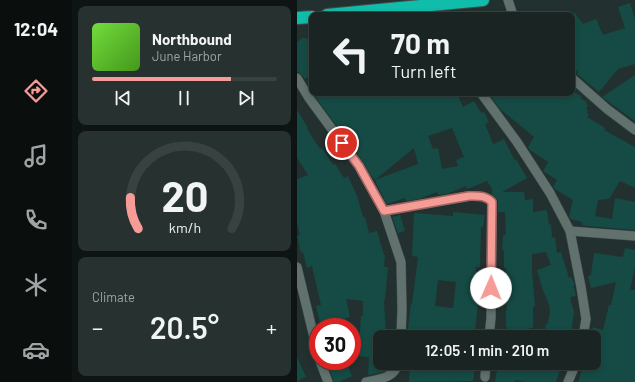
<!DOCTYPE html>
<html lang="en">
<head>
<meta charset="utf-8">
<style>
	:root { --surface:#1a2523; --page:#273130; --text:#f1f3f6; --muted:#9fa5a6; --line:#384241; --accent:#f59c96 }
	body { margin:0; font-family:Barlow,sans-serif; background:var(--page); color:var(--text); height:100vh; display:flex; flex-direction:column; font-size:15px; white-space:nowrap }
	* { box-sizing:border-box; margin:0 }
	p { font-size:13px; color:var(--muted) }
	.icon { flex:none; width:22px; height:22px; fill:none; stroke:currentColor; stroke-width:2; stroke-linecap:round; stroke-linejoin:round }
	.map { position:relative; flex:1; overflow:hidden }
	.panel { display:flex; flex-direction:column; gap:6px; padding:6px; background:#0e1413; width:225px }
	.panel>* { flex:none }
	.guide { position:absolute; left:12px; top:12px; width:266px; height:84px; border-radius:8px; box-shadow:0 2px 6px #0003,0 0 0 1px var(--line); background:#1a2523; color:var(--text); overflow:hidden }
	.speed { position:absolute; left:12px; top:318px; display:flex; gap:8px; font-size:20px; font-weight:700; text-align:center }
	.speed>* { display:grid; place-content:center; width:52px; height:52px; border-radius:50%; background:var(--surface); box-shadow:0 2px 6px #0003,0 0 0 1px var(--line); line-height:1 }
	.speed .limit { border:6px solid #d22; background:#fff; color:#111 }
	.pin { position:absolute; display:grid; place-items:center; width:34px; height:34px; color:#fff; margin:-17px; border:2px solid #fff; border-radius:50%; box-shadow:0 1px 4px #0007 }
	.me { position:absolute; width:44px; margin:-22px; rotate:1deg; stroke-linejoin:round; filter:drop-shadow(0 0 3px #0008) }
	.turn { display:flex; align-items:center; gap:14px; height:84px; padding:0 16px; font-size:18px }
	.turn .icon { width:52px; height:52px; stroke-width:2.5 }
	.turn b { display:block; font-size:28px; line-height:34px }
	.big { font-size:30px; font-weight:600; line-height:1.1 }
	.panel .widget { flex:1; display:flex; flex-direction:column; justify-content:center; gap:6px; min-width:0; padding:0 14px; border-radius:8px; background:var(--page) }
	.panel .dial { align-items:center; gap:0 }
	.dial svg { height:104px; overflow:visible; fill:none; stroke:var(--line); stroke-width:7; stroke-linecap:round; text-anchor:middle }
	.dial text { fill:var(--text); stroke:none }
	.song { display:flex; align-items:center; gap:12px }
	.cover { width:48px; height:48px; border-radius:6px; background:linear-gradient(135deg,hsl(100 70% 55%),hsl(100 70% 35%)) }
	.played { height:4px; border-radius:2px; background:linear-gradient(90deg,var(--accent) 75%,var(--line) 75%) }
	.keys { display:flex; justify-content:space-around; direction:ltr }
	.heat { display:flex; justify-content:space-between; align-items:center; font-size:22px; direction:ltr }
	.trip { position:absolute; left:76px; top:330px; width:228px; height:40px; border-radius:8px; background:var(--surface); box-shadow:0 2px 6px #0003,0 0 0 1px var(--line); font-weight:600; line-height:40px; text-align:center }
	main { display:flex; flex:1; min-height:0 }
	.dock { display:flex; flex-direction:column; width:72px; justify-content:space-around; align-items:center; background:#0a0f0e; color:var(--muted) }
	.dock .icon { width:28px; height:28px }
	.dock .active { color:var(--accent) }
	.dock b { font-size:18px; color:var(--text) }
	.map>svg:first-child { display:block }
	.building { fill:#154b44; fill-rule:evenodd }
	.lines { fill:none; stroke-linecap:round; stroke-linejoin:round }
	.street-casing { stroke:#414d4b; stroke-width:10 }
	.highway-casing { stroke:#414d4b; stroke-width:14 }
	.street { stroke:#61716e; stroke-width:9 }
	.highway { stroke:#10bdaa; stroke-width:12 }
	.route-casing { stroke:#9f6562; stroke-width:10 }
	.route { stroke:#f59c96; stroke-width:7 }
</style>
</head>
<body>
<main>
<nav class="dock">
<b>12:04</b>
<svg class="icon active" aria-label="directions" viewBox="0 0 24 24"><path d="M12 3l9 9-9 9-9-9zM9 14v-3h6M13 9l2 2-2 2"/></svg>
<svg class="icon" aria-label="music" viewBox="0 0 24 24"><path d="M9 18V5l10-2v13"/><circle cx="6" cy="18" r="3"/><circle cx="16" cy="16" r="3"/></svg>
<svg class="icon" aria-label="phone" viewBox="0 0 24 24"><path d="M5 4h4l2 5-3 2q2 4 5 5l2-3 5 2v4C11 20 4 13 5 4z"/></svg>
<svg class="icon" aria-label="climate" viewBox="0 0 24 24"><path d="M12 3v18M4 7l16 10M4 17L20 7"/></svg>
<svg class="icon" aria-label="car" viewBox="0 0 24 24"><path d="M5 17H2v-5l4-1 3-4h7l3 4 3 1v5h-3M9 17h6M6 11h13"/><circle cx="7" cy="17" r="2"/><circle cx="17" cy="17" r="2"/></svg>
</nav>
<section class="panel">
<div class="widget">
<div class="song"><i class="cover"></i><div><b>Northbound</b><p>June Harbor</p></div></div>
<div class="played"></div>
<div class="keys"><svg class="icon" aria-label="previous" viewBox="0 0 24 24"><path d="M18 5L8 12l10 7zM5 5v14"/></svg><svg class="icon" aria-label="pause" viewBox="0 0 24 24"><path d="M8 5v14M16 5v14"/></svg><svg class="icon" aria-label="next" viewBox="0 0 24 24"><path d="M6 5l10 7-10 7zM19 5v14"/></svg></div>
</div>
<div class="widget dial"><svg viewBox="0 0 100 80">
<path d="M14 69A42 42 0 1 1 86 69"/>
<path d="M14 69A42 42 0 0 1 8 45" stroke="#f59c96"/>
<text x="50" y="56" font-size="32" font-weight="700">20</text>
<text x="50" y="72" font-size="11">km/h</text>
</svg></div>
<div class="widget"><p>Climate</p>
<div class="heat"><a>−</a><b class="big">20.5°</b><a>+</a></div>
</div>
</section>
<div class="map">
<svg width="338" height="382" viewBox="0 0 338 382">
	<rect width="100%" height="100%" fill="#22312f"/>
	<g class="building">
		<polygon points="333,3 338,19 338,64 321,69 302,92 280,74 281,72 275,66 275,16 277,19 277,12 286,24 299,19 306,35 328,28 321,7"/>
		<polygon points="15,36 15,74 8,79 5,75 0,71 0,42 7,37 9,39"/>
		<polygon points="338,75 338,121 305,97"/>
		<polygon points="275,91 284,96 283,98 290,102 289,104 291,106 289,108 291,111 290,113 292,115 290,117 308,128 307,130 338,147 338,188 323,181 312,199 301,200 298,216 315,219 318,198 338,202 338,230 290,226 285,225 285,222 274,219 272,217 276,200 258,189 256,187 260,180 246,171 251,162 233,150 231,147 237,137 203,109 194,97 198,93 275,93"/>
		<path d="M25,93H94L97,98L103,93H160L166,107L177,101L184,113L187,112L192,122L188,124L196,144L197,143V144L207,139L215,155L218,160L219,159L230,178L205,192H227L228,200L236,199V212L250,210L252,225L254,224L255,238L258,237L260,253L264,252L272,278L274,277L278,285L276,286L279,295L273,298L277,312L274,334H272V337H247L249,324H251L253,311L252,307H253L246,290L240,270L254,265L249,252L235,254V271L238,306L236,307V328H232V337H210V327H209V310H210L208,285L209,268H207V250H205L206,235H209L208,212H201V200L195,195V189L190,181L170,189L169,186L150,194L141,195L140,192L122,199L109,201L108,198L90,204L80,185L78,180L73,174L67,163L19,98ZM155,128L167,157L159,160L161,166L145,169L141,148L136,149L131,136ZM117,148L121,164L78,180Z"/>
		<polygon points="0,110 11,128 10,129 23,149 25,148 36,165 38,164 47,178 51,176 60,196 66,217 68,217 72,233 80,231 87,255 88,255 87,267 91,267 88,300 87,300 89,337 83,337 83,363 86,363 86,372 82,373 71,375 72,357 61,356 64,316 66,316 66,301 49,299 53,317 42,320 43,327 24,327 19,306 24,305 15,266 10,268 6,252 4,253 0,236 3,235 0,223 0,179 11,175 0,158"/>
		<path d="M156,212L188,215L186,227H184L183,267H179L178,289L183,290L177,337H110L114,303L115,304L121,257L115,256L117,213L156,216ZM141,280L159,282L156,308L138,306Z"/>
		<polygon points="103,215 108,231 101,233 95,217"/>
		<polygon points="328,248 338,250 338,267 333,290 338,290 338,382 281,382 287,363 297,363 297,356 301,340 297,339 297,337 296,337 296,335 294,334 296,327 306,330 312,305 314,305 319,282 294,288 291,276 294,275 297,253 326,257"/>
		<polygon points="0,357 9,377 0,381"/>
		<polygon points="49,361 55,376 42,382 37,382 32,368"/>
		<polygon points="113,363 176,363 175,368 178,368 176,381 112,382"/>
		<polygon points="201,363 269,363 268,370 263,370 259,382 228,382 218,380 218,382 198,382"/>
	</g>
	<g class="lines">
		<defs>
			<g id="street">
				<polyline points="211,0 216,15"/>
				<polyline points="0,78 12,98 62,166 87,211 104,262 105,309 104,337"/>
				<polyline points="275,78 310,109 338,130"/>
				<polyline points="184,93 220,142 253,193 273,231 284,287 289,319 286,337"/>
				<path d="M87,211L172,196C181,196 188,195 195,202L194,318L192,337"/>
				<polyline points="273,231 338,236"/>
				<polyline points="0,267 21,354"/>
				<polyline points="23,361 31,382"/>
				<polyline points="188,377 189,363"/>
				<path d="M69,382C82,379 98,378 101,363"/>
				<polyline points="271,382 279,363"/>
			</g>
			<g id="highway">
				<polyline points="30,15 186,0"/>
				<polyline points="0,18 15,17"/>
			</g>
		</defs>
		<use href="#street" class="street-casing"/>
		<use href="#highway" class="highway-casing"/>
		<use href="#street" class="street"/>
		<use href="#highway" class="highway"/>
	</g>
	<g class="lines">
		<defs>
			<path id="route" d="M45,143L62,166L87,211L172,196C181,196 188,195 195,202L194,288"/>
		</defs>
		<use href="#route" class="route-casing"/>
		<use href="#route" class="route"/>
	</g>
</svg>
<div class="speed"><div class="limit">30</div></div>
<div class="pin" style="left:45px;top:143px;background:#d93025"><svg class="icon" aria-label="arrive" viewBox="0 0 24 24"><path d="M6 21V4h12l-3 4 3 4H6"/></svg></div>
<svg class="me" style="left:194px;top:288px" viewBox="-20 -20 40 40"><circle r="19" fill="#fff"/><path d="M0-13L10 11 0 6-10 11z" fill="#f59c96"/></svg>
<div class="trip">12:05 · 1 min · 210 m</div>
<div class="guide">
<div class="turn"><svg class="icon" aria-label="left" viewBox="0 0 24 24"><path d="M17 20v-9H6M10 6l-5 5 5 5"/></svg><div><b>70 m</b>Turn left</div></div>
</div>
</div>
</main>
</body>
</html>
